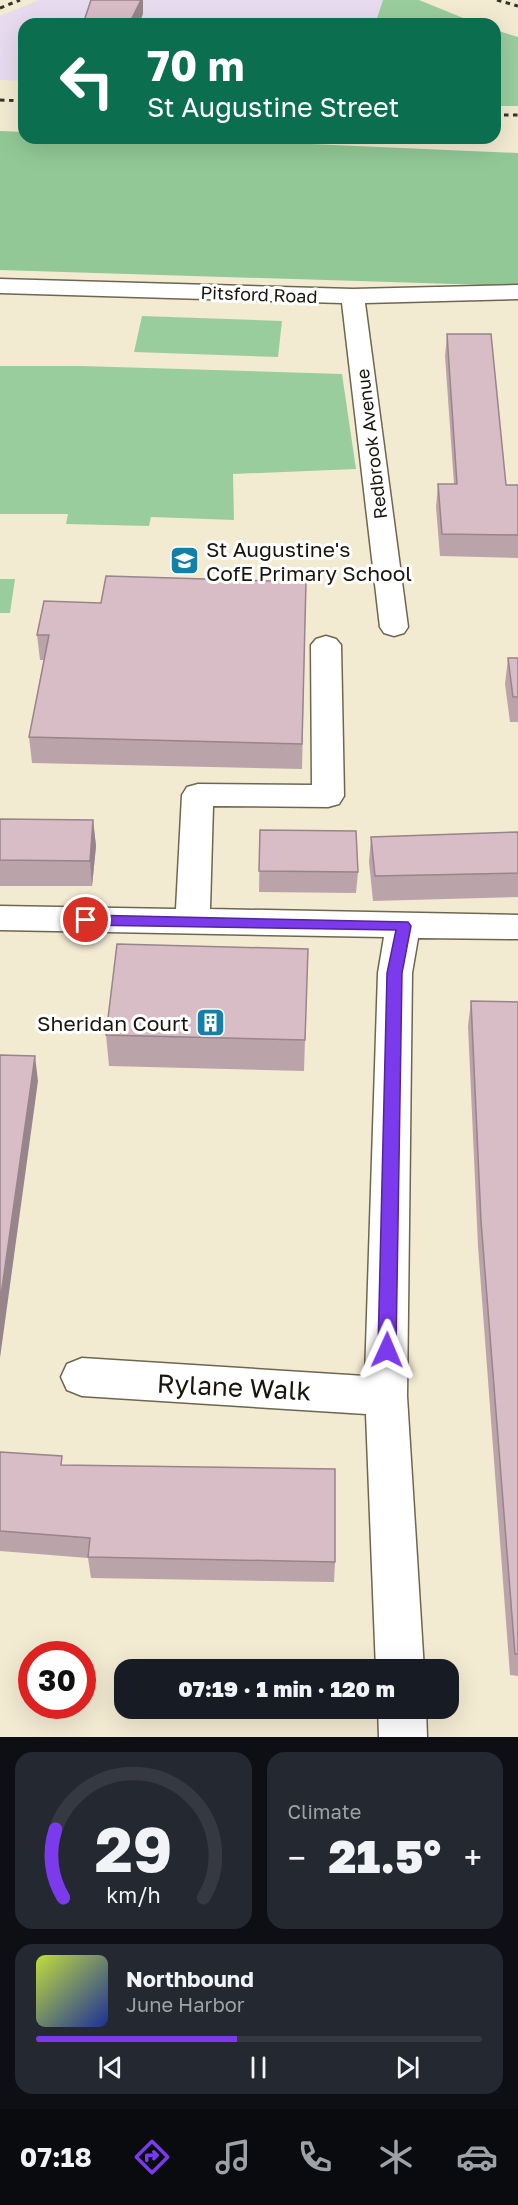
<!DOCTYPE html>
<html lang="en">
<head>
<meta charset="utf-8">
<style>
	:root { --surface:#171b24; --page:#242831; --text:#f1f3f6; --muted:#9ea1a6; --line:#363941; --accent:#7c3aed }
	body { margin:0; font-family:"Golos Text",sans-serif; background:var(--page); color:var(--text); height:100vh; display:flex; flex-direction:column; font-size:22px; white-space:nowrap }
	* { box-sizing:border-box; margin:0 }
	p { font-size:20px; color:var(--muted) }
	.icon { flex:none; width:33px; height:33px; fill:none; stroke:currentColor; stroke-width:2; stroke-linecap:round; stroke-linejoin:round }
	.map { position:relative; height:1737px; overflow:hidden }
	.side { display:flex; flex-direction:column; gap:15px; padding:15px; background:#0d0f14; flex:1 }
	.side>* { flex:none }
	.banner { position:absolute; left:18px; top:18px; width:483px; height:126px; border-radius:18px; box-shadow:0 6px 24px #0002; background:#0b6e4f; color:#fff; overflow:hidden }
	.speed { position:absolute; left:18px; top:1641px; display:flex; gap:12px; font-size:30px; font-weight:700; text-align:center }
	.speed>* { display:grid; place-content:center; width:78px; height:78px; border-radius:50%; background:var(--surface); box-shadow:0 6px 24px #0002; line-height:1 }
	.speed .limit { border:9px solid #d22; background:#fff; color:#111 }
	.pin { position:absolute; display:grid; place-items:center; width:51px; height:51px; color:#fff; margin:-26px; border:3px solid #fff; border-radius:50%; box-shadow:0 2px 6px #0007 }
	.me { position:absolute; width:66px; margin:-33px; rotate:1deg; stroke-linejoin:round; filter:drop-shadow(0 0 4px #0008) }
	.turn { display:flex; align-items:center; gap:21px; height:126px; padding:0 30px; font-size:27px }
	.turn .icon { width:78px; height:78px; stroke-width:2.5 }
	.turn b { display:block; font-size:42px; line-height:51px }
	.big { font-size:45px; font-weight:800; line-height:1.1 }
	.side .card { flex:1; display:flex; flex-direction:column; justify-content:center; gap:9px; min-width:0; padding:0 21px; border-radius:18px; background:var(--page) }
	.side .dial { align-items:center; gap:0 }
	.dial svg { height:156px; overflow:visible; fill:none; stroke:var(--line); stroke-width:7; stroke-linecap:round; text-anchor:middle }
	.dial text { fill:var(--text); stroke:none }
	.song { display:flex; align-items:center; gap:18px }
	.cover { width:72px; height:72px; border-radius:9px; background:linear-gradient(135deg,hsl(70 70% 55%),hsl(230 70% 35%)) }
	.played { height:6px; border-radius:3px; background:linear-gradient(90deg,var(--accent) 45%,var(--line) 45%) }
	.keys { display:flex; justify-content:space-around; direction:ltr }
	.heat { display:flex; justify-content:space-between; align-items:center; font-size:33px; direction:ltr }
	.side .tiles { flex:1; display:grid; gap:15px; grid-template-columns:1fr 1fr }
	.card:last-child { grid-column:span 2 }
	.trip { position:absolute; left:114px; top:1659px; width:345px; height:60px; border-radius:18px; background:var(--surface); box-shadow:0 6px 24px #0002; font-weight:800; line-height:60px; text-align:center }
	.tabs { display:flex; height:96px; justify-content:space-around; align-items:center; background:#090b0e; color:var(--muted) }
	.tabs .icon { width:42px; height:42px }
	.tabs .selected { color:var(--accent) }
	.tabs b { font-size:27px; color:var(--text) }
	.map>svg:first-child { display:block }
	.industrial { fill:#e8dbef }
	.green { fill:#9acd9e }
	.forest { fill:#92c896 }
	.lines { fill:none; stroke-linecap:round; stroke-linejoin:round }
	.minor-casing { stroke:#6d6651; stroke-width:3 }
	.minor { fill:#fff; fill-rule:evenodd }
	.rail { stroke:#363328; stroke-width:3; stroke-dasharray:4.5 4.5; stroke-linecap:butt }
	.wall { fill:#bba3aa }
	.shaded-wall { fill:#98848b }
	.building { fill:#d9bdc6; stroke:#98848b; stroke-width:1.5 }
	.route { fill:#7c3aed; stroke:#51269a; stroke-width:1.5 }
	.labels { text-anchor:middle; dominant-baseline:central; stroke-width:6; stroke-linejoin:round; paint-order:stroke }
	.far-street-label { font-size:18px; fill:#19160d; stroke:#fff }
	.poi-label { font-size:21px; fill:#19160d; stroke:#fff; text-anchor:start }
	.near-street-label { font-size:26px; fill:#19160d; stroke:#fff }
</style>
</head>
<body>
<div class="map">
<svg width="518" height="1737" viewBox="0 0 518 1737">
	<rect width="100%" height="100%" fill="#f3ead2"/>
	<polygon class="industrial" points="39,0 383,0 375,24 24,24 24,81 0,80 0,16"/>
	<g class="green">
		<polygon points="383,0 419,0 478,24 375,24"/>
		<polygon points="495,30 518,37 518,106 495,106"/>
		<polygon points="142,316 282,321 278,357 134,352"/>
		<polygon points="0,366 81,366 342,374 356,469 233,474 234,520 151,517 149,526 66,524 68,514 0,514"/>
		<polygon points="0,579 15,579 10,613 0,613"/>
	</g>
	<polygon class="forest" points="0,131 24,132 24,138 177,138 518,153 518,286 0,270"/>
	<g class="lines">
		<defs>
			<g id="minor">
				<polygon points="0,279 353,289 518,285 518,299 365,303 408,627 404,633 394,636 384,633 380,627 342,303 0,293"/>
				<polygon points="326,636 336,639 341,645 344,796 339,804 328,807 213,806 210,909 518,915 518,939 418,938 412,973 407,1396 424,1670 376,1670 366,1414 82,1396 67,1390 61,1377 67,1364 82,1358 365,1376 378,973 384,937 0,930 0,906 176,909 182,795 187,787 198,784 312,785 311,645 316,639"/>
				<polygon points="378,1708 426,1708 427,1737 379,1737"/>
			</g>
		</defs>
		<use href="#minor" class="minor-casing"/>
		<use href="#minor" class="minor"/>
		<g class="rail">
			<polyline points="497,0 518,6"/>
			<polyline points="0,8 20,0"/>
			<polyline points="0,100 24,101"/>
			<polyline points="495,115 518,115"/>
		</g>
	</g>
	<g class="wall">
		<polygon points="447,334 506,485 518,485 518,558 440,556 436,507 438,484 454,484 445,356"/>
		<polygon points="306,582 302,769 32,763 29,737 44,660 40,660 37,635 101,603"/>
		<polygon points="508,658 518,658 518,722 510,722 505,684"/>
		<polygon points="0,819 93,820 96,846 92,886 0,886"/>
		<polygon points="260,830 358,872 356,893 259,892"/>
		<polygon points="518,832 518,897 373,901 369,862 371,837"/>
		<polygon points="308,949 304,1071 109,1066 106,1035"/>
		<polygon points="471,1001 518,1002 518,1676 510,1675 478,1246 468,1026"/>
		<polygon points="0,1452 63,1465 335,1562 334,1582 91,1578 88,1558 0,1551"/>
	</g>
	<g class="shaded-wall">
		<polygon points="141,0 143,0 143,14 139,24 129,24"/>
		<polygon points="93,820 96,846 92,886 90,861"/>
		<polygon points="35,1056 38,1081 0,1358 0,1302"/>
	</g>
	<g class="building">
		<polygon points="91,0 141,0 129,24 83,24"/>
		<polygon points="447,334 491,334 506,485 518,485 518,535 442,534 438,484 457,484"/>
		<polygon points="106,576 306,582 302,744 29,737 49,635 37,635 44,601 101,603"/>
		<polygon points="508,658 518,658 518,697 513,697"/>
		<polygon points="0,819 93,820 90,861 0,860"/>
		<polygon points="260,830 356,831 358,872 259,871"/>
		<polygon points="518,832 518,873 375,876 371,837"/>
		<polygon points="117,944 308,949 305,1040 106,1035"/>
		<polygon points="471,1001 518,1002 518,1654 515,1654 481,1221"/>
		<polygon points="0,1055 35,1056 0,1302"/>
		<polygon points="0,1452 62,1456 61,1465 335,1469 335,1562 88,1557 90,1538 0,1531"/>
	</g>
	<polygon class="route" points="86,915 408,922 411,926 402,973 396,1350 393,1355 387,1357 381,1355 378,1350 387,973 396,930 86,925 78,920"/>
	<defs>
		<symbol id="school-square" viewBox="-11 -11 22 22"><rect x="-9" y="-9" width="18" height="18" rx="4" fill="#1480a8" stroke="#fff"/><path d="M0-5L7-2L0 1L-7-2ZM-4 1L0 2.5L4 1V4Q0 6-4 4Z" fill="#fff"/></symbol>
		<symbol id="building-square" viewBox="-11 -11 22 22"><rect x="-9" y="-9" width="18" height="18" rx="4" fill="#1480a8" stroke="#fff"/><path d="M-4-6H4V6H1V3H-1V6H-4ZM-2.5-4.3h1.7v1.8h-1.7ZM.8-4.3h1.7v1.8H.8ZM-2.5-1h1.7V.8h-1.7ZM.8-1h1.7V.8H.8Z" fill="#fff"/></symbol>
	</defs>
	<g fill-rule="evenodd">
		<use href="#school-square" x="168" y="544" width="33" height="33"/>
		<use href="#building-square" x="194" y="1006" width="33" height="33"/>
	</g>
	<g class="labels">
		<g class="far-street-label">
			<text transform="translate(259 294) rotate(2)">Pitsford Road</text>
			<text transform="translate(371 444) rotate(-97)">Redbrook Avenue</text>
		</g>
		<g class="poi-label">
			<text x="206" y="549">St Augustine's<tspan x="206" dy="24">CofE Primary School</tspan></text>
			<text x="189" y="1023" text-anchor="end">Sheridan Court</text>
		</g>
		<g class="near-street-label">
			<text transform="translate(234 1387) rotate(3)">Rylane Walk</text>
		</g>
	</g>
</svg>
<div class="speed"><div class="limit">30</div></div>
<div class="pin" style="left:86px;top:920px;background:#d93025"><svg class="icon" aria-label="arrive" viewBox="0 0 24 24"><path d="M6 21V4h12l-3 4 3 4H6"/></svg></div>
<svg class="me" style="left:387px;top:1350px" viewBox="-20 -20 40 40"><path d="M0-17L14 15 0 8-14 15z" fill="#7c3aed" stroke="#fff" stroke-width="4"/></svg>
<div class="trip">07:19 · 1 min · 120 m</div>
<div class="banner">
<div class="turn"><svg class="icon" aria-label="left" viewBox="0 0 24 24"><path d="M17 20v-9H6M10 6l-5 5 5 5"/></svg><div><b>70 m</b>St Augustine Street</div></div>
</div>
</div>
<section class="side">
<div class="tiles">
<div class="card dial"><svg viewBox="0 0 100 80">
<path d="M14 69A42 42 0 1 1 86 69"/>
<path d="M14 69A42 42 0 0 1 10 34" stroke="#7c3aed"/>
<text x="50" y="56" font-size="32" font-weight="700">29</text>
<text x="50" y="72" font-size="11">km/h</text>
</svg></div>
<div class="card"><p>Climate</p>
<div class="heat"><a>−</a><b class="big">21.5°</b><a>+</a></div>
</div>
<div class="card">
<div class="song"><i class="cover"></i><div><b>Northbound</b><p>June Harbor</p></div></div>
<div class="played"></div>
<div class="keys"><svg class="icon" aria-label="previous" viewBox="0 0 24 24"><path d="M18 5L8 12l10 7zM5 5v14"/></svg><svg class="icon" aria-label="pause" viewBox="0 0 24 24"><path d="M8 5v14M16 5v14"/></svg><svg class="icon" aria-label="next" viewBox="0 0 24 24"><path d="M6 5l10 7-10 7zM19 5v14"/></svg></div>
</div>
</div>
</section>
<nav class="tabs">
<b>07:18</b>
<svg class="icon selected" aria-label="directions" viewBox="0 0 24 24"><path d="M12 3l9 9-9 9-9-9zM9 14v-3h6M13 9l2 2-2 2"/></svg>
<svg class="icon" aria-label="music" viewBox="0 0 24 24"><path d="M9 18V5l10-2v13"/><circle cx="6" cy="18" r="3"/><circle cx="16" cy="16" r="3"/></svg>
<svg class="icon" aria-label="phone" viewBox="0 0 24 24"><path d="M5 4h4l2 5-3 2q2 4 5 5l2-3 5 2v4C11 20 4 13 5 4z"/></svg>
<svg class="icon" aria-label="climate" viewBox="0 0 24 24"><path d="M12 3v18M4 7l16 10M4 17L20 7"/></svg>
<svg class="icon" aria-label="car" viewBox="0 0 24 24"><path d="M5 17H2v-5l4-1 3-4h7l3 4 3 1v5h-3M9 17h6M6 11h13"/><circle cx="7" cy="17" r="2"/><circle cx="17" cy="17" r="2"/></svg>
</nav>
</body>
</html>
